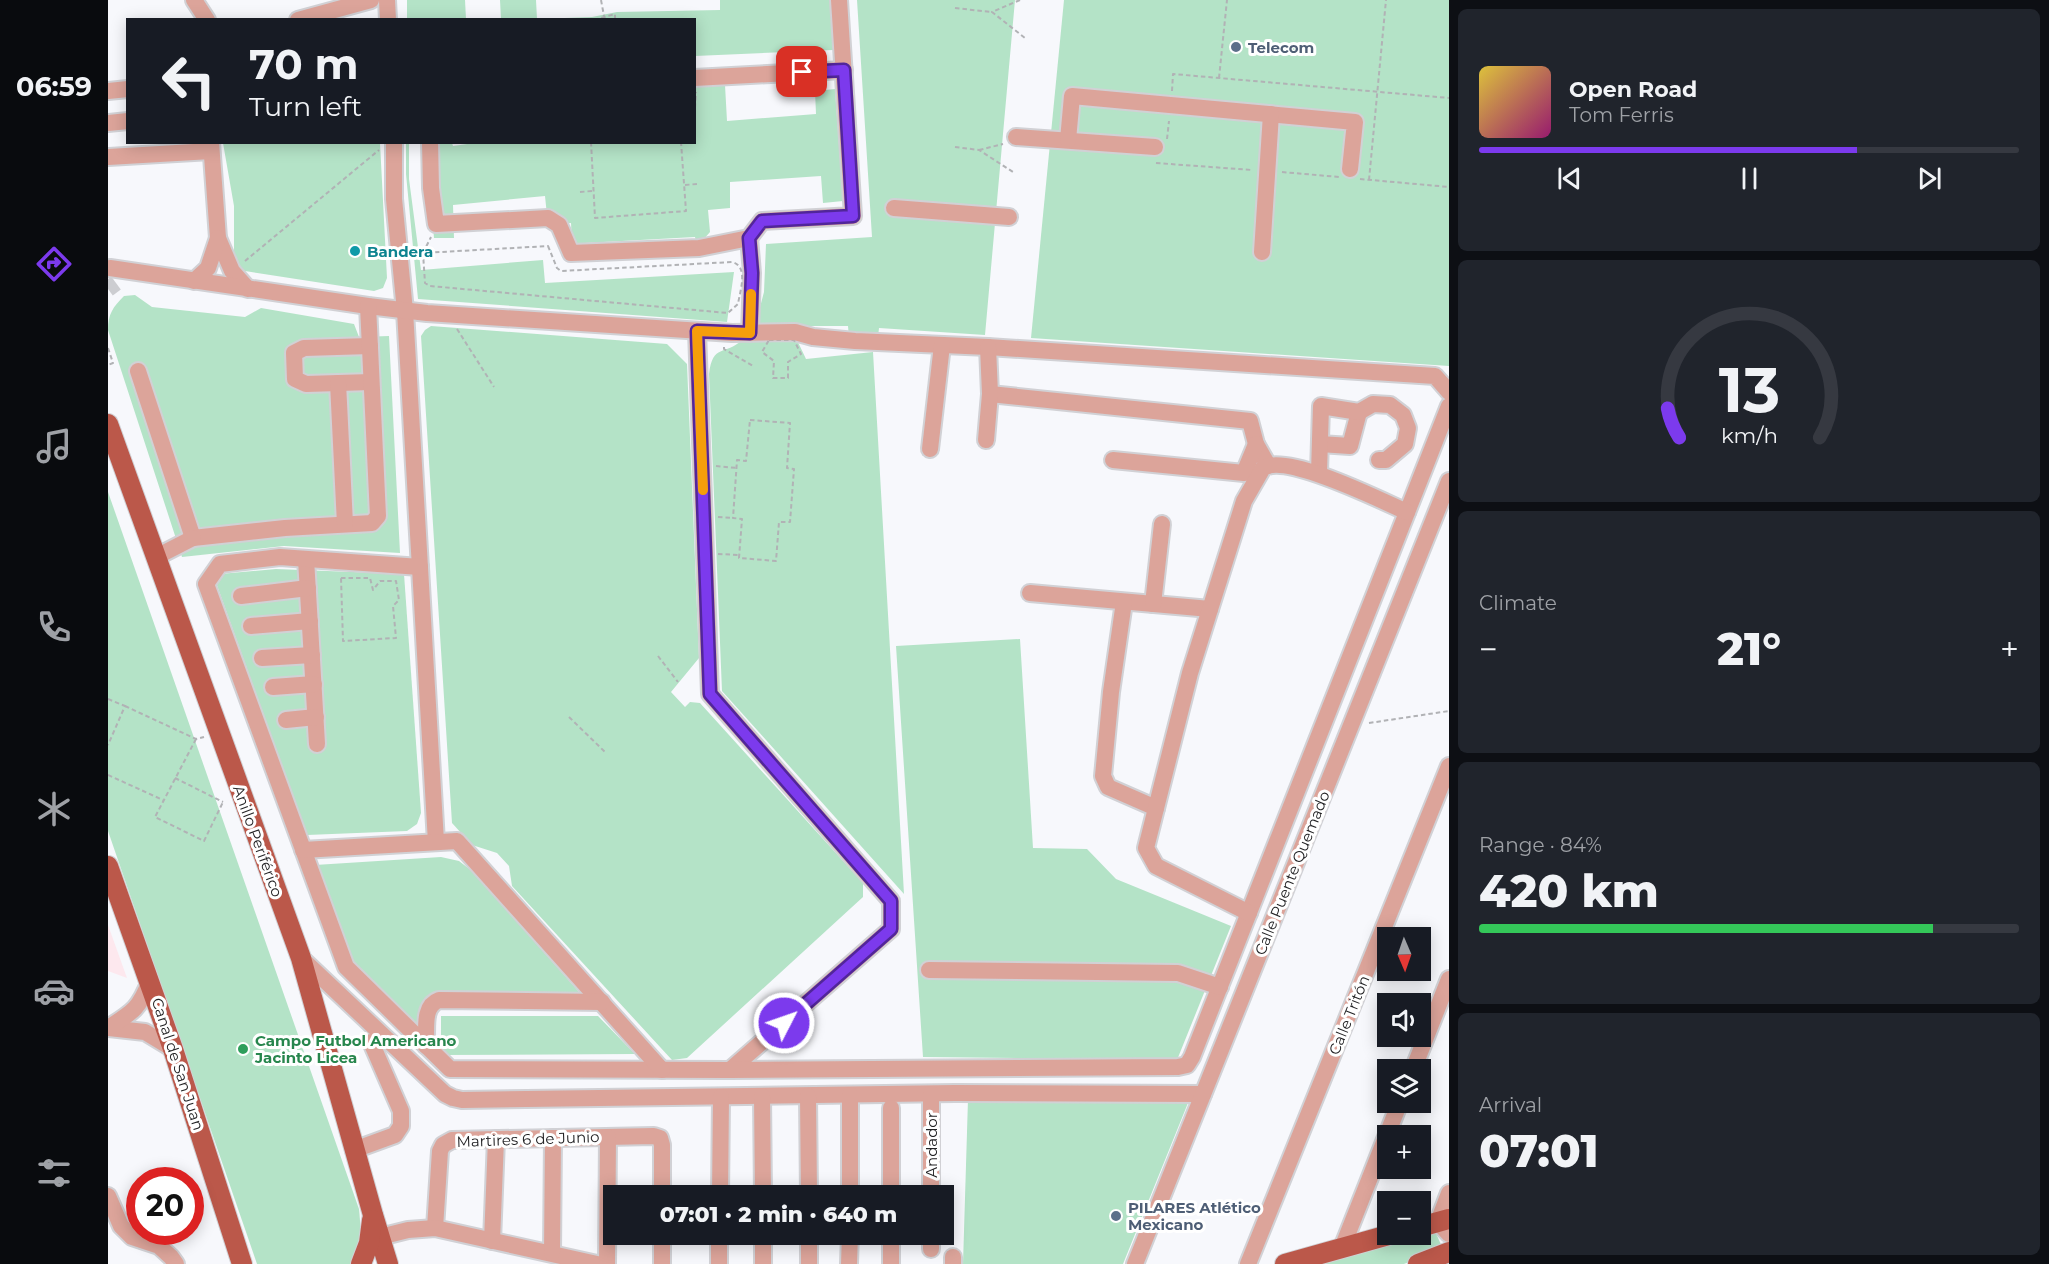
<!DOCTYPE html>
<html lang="en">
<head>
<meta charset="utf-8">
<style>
	:root { --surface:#171b24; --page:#20242c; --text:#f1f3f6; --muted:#9ea1a6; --line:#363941; --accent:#7c3aed }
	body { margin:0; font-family:Montserrat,sans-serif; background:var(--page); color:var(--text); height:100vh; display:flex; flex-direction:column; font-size:22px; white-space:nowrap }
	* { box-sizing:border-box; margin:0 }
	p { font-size:20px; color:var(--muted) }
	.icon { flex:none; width:33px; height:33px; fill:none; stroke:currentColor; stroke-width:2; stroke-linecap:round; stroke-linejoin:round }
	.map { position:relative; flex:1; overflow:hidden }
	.sheet { display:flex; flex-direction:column; gap:9px; padding:9px; background:#0d0f14; width:600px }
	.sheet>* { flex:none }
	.banner { position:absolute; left:18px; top:18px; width:570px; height:126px; border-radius:0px; box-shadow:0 3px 15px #0003; background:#171b24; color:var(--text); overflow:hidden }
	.needle { width:39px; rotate:178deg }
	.controls { position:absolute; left:1269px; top:927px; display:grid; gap:12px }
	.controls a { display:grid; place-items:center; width:54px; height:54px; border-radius:0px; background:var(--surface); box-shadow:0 3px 15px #0003; font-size:30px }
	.speed { position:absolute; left:18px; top:1167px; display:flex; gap:12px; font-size:30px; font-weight:700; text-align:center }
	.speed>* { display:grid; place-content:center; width:78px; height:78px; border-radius:50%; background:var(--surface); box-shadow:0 3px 15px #0003; line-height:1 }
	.speed .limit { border:9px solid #d22; background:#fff; color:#111 }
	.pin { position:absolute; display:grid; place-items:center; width:51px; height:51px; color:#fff; margin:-26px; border-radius:12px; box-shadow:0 3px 9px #0006 }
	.me { position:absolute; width:66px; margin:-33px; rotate:49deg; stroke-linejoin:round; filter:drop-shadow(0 0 4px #0008) }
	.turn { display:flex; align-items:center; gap:21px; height:126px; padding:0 24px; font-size:27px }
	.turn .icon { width:78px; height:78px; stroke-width:2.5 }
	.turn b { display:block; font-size:42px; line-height:51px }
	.big { font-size:45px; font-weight:800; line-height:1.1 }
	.sheet .tile { flex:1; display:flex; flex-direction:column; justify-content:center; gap:9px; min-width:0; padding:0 21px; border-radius:9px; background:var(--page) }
	.sheet .dial { align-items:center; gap:0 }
	.dial svg { height:156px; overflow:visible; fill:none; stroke:var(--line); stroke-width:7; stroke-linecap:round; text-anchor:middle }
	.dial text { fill:var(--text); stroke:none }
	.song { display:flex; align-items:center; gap:18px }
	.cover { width:72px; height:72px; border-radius:9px; background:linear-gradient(135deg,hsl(50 70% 55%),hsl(320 70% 35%)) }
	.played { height:6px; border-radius:3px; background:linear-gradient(90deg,var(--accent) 70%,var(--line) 70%) }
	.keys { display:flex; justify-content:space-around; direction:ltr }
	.heat { display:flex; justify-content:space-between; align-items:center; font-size:33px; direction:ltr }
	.charge { height:9px; border-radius:4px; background:linear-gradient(90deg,#34c759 84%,var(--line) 0) }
	.trip { position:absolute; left:495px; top:1185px; width:351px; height:60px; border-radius:0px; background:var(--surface); box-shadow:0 3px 15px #0003; font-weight:800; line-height:60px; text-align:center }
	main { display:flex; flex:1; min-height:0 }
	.tab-bar { display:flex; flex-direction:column; width:108px; justify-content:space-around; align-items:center; background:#090b0e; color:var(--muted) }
	.tab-bar .icon { width:42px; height:42px }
	.tab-bar .on { color:var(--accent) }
	.tab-bar b { font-size:27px; color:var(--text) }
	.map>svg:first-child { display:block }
	.industrial { fill:#fde8ee }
	.green { fill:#b4e3c7 }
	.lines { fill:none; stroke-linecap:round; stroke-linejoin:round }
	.minor-tunnel { stroke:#cccdd1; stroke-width:16; stroke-dasharray:16 8; stroke-linecap:butt }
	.minor-casing { stroke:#d1d1d5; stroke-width:20 }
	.major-casing { stroke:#d1d1d5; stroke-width:22 }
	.path { stroke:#b1b2b5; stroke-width:2; stroke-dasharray:4.5 3; stroke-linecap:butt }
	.minor { stroke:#dca49a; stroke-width:16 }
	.major { stroke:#bb584a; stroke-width:20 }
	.route-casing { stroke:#51269a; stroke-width:15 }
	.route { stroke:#7c3aed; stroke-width:10 }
	.slow { stroke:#f59e0b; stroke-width:10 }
	.service-dot { fill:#5c6f8a; stroke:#fff; stroke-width:2 }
	.culture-dot { fill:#0f9aa8; stroke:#fff; stroke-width:2 }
	.leisure-dot { fill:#2e9e5b; stroke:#fff; stroke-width:2 }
	.labels { text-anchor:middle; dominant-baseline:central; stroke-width:6; stroke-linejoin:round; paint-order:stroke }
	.service-label { font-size:15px; font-weight:bold; fill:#4e5e75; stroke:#fff; text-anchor:start }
	.culture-label { font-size:15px; font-weight:bold; fill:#0d838f; stroke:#fff; text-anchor:start }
	.street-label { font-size:15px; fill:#222224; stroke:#fff }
	.leisure-label { font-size:15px; font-weight:bold; fill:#27864d; stroke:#fff; text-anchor:start }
</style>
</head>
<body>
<main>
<nav class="tab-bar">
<b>06:59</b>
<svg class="icon on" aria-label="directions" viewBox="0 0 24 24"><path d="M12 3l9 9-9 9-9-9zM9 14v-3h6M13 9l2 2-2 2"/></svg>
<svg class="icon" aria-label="music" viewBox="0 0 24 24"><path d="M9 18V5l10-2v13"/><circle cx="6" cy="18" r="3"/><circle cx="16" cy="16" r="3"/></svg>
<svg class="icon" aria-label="phone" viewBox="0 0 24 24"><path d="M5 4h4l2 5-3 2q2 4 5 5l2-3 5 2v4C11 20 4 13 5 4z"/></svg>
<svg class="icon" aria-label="climate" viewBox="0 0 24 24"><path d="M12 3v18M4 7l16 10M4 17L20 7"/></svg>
<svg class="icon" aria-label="car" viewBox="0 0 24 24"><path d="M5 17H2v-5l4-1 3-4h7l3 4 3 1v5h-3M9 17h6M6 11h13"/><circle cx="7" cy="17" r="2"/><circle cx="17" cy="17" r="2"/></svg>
<svg class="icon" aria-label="filters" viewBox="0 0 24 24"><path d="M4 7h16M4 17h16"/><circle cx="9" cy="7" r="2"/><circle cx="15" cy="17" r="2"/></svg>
</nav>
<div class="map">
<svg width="1341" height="1264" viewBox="0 0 1341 1264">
	<rect width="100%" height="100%" fill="#f7f8fc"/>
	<polygon class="industrial" points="0,925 19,978 0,971"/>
	<g class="green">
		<polygon points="299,0 357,0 358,19 299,19"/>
		<polygon points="392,0 428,0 429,19 484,17 509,12 612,10 612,0 722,0 725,50 587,56 586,20 393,19"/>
		<polygon points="749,0 907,0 877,335 771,328 770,337 741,338 740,326 647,326 656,292 658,244 764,237"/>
		<polygon points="956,0 1341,0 1341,366 923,338"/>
		<polygon points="587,84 617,85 619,121 708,114 707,91 727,89 735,201 715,203 713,176 622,182 622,208 600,210 602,232 589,247 587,237 477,243 478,253 464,243 463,223 440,225 437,196 345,205 346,238 326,238 321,184 322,143 344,143 345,146 373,142 586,142"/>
		<polygon points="115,143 272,143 279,278 275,288 266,291 137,271 131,267 126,259 126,206"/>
		<polygon points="298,143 301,143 301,179 313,270 435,260 437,283 626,272 619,322 310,299 298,174"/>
		<path d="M27,295L44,307L137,317L153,308L246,324L251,337L281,336L292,553L176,546L74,557L0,330C0,314 5,307 16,296Z"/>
		<polygon points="323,326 559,344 579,364 591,658 563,692 577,707 582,702 592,703 755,883 755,897 579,1058 564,1060 404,886 401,866 389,853 364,845 344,823 313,336 317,330"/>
		<path d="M688,338L698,359L765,352L796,894L614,691L601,374C605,343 617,356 634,340Z"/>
		<path d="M0,492L251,1209C253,1229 254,1247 242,1264H149L0,831Z"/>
		<polygon points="168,569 296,574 313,813 309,824 299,831 199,835 107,580 112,574"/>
		<polygon points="912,639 925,848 979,849 1008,879 1123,926 1069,1060 815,1057 788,646"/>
		<polygon points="333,857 351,861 364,871 472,993 333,991 324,994 317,1002 315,1033 243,963 207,865"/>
		<polygon points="333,1016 490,1016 527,1054 333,1055"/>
		<polygon points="1082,1098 1015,1264 855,1264 860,1099"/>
		<polygon points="1326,1229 1335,1249 1296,1264 1199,1264"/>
	</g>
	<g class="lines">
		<polyline class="minor-tunnel" points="0,289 8,283"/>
		<defs>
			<g id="minor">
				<polyline points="86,0 99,20"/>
				<polyline points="279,0 280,20"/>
				<polyline points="190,20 263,0"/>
				<polyline points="586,78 736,70"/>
				<polyline points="0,91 20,89"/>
				<polyline points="0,123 20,121"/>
				<polyline points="908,137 1047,147"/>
				<polyline points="960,140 964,96 1247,122 1242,169"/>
				<polyline points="103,142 110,238 124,271 140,289"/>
				<polyline points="286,142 286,199 297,311 328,842"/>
				<polyline points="322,142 323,188 328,224 440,218 451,225 463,253 591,248 641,238 654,221 745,216 731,0"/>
				<polyline points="0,157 103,151"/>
				<polyline points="786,208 901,217"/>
				<polyline points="641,238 644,273 642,333"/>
				<polyline points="1154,252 1163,114"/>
				<polyline points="2,268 260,306 319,313 624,333 687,332 705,337 747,341 880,347 1327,376 1341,392"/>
				<polyline points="86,281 100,268 110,238"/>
				<polyline points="589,331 602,694 783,901 783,929 622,1070"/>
				<polyline points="262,346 196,348 186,353 187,379 198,384 263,382"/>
				<polyline points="30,371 85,538 177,528 264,523 270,516 260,306"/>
				<polyline points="230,383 237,524"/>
				<polyline points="882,394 1142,421 1148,444 1160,465"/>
				<polyline points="878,440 882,394 880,347"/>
				<polyline points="1212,444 1242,446 1251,412"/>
				<polyline points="822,449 834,345"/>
				<polyline points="1005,460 1136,473 1148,444"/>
				<polyline points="1211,473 1213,406 1251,412 1265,404 1282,405 1295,415 1300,428 1297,444 1278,460 1271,460"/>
				<polyline points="48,557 85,538"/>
				<polyline points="198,559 209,744"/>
				<polyline points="312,567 172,557 112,564 98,584 238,967 342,1069 622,1070 1070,1067 1079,1065 1084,1057 1341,406"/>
				<polyline points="922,593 1102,609"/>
				<polyline points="133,596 200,588"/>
				<polyline points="1016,602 1003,692 995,776 1000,787 1048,808"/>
				<polyline points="1045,604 1054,524"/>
				<polyline points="143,626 202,621"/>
				<polyline points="154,658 204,655"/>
				<polyline points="165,687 206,684"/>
				<polyline points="178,720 208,717"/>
				<polyline points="195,850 349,841 554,1070"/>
				<path d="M1141,913L1048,866L1038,848L1082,673L1136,501L1155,468C1179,453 1274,501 1299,512"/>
				<polyline points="193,958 337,1094 345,1098 354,1100 847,1093 1095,1094"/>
				<polyline points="821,970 1070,973 1112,987"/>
				<polyline points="0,1028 37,1032 65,1049"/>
				<path d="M0,1028C25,1012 31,1009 42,981"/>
				<path d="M318,1046C319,1030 314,1006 331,1000L494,1002"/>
				<polyline points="1305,1070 1341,979"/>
				<polyline points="654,1096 655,1196"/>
				<polyline points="700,1096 701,1196"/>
				<polyline points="783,1108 783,1196"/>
				<polyline points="246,1150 287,1135 293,1126 293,1111 263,1042"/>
				<polyline points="1341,1193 1330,1222 1341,1234"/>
				<polyline points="0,1196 13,1226 24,1237 51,1246 63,1257 68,1264"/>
				<polyline points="612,1196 613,1097"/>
				<polyline points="742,1196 742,1095"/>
				<polyline points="823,1196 823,1094"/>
				<polyline points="327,1228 332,1151 335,1145 344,1140 546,1136 552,1138 554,1145 554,1196"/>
				<polyline points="554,1234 554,1264"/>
				<polyline points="611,1234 611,1264"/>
				<polyline points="655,1234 655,1264"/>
				<polyline points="677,1234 701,1235"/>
				<polyline points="783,1234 783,1264"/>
				<polyline points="272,1237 300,1230 327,1228 489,1264"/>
				<polyline points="384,1241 388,1139"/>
				<polyline points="1234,1248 1292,1102"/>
				<polyline points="823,1249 823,1234"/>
				<polyline points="444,1253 445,1138"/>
				<polyline points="499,1264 500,1137"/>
				<polyline points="701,1264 701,1234"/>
				<polyline points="741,1264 742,1234"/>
				<polyline points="845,1264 845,1257"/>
				<polyline points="1027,1264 1341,481"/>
				<polyline points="1140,1264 1341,766"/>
			</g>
			<g id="major">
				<polyline points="0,424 193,958 265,1215 280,1264"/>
				<polyline points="0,866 65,1049 134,1264"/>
				<polyline points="1312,1227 1341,1219"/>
				<polyline points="253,1264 261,1243 264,1220"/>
				<polyline points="1177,1264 1284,1234"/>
				<polyline points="1310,1264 1341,1252"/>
			</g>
		</defs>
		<use href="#minor" class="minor-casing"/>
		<use href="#major" class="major-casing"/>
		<g class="path">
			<polyline points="493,0 496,16"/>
			<polyline points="912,0 884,12 917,38"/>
			<polyline points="847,8 883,12"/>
			<polyline points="486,20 507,14 507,20"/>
			<polyline points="1111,78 1119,0"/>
			<polyline points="1064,91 1065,74 1341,98"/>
			<polyline points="586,123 588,92"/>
			<polyline points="1059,139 1061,121"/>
			<polyline points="483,142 487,218 578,211 573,142"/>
			<polyline points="847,147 871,150 905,172"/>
			<polyline points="871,150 895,144"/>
			<polyline points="1048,163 1144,170"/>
			<polyline points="1174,172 1231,177"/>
			<polyline points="1252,179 1341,187"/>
			<polyline points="1261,180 1278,0"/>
			<polyline points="577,185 589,184"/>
			<polyline points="472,192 484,191"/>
			<path d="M440,246L449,268L453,271L624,262C641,266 632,291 630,304L620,313L322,286L317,283L315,253Z"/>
			<polyline points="315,253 323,237"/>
			<polyline points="137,261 271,150"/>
			<polyline points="349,329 386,387"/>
			<polygon points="661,340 686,340 693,354 680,362 680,378 665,378 666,361 654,352"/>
			<polyline points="616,347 616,349 645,366"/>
			<polyline points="0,348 5,363 0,365"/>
			<polygon points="642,420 682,423 679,468 686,469 682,522 671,522 668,561 631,558 634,519 625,518 629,460 638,461"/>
			<polyline points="608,466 629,468"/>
			<polyline points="610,517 625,518"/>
			<polyline points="610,554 631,555"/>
			<polygon points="233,578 262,578 265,590 272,581 288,581 291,600 285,606 288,638 235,641"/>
			<polyline points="550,656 570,682"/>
			<polyline points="0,699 17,706 0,745"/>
			<polyline points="17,706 88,739 96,737"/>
			<polyline points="461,717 497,752"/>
			<polyline points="1261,723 1341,711"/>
			<polyline points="88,739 47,817 96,841 115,802"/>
			<polyline points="0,775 55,800"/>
			<polyline points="67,778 115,802"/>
		</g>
		<use href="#minor" class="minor"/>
		<use href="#major" class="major"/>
	</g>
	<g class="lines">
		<defs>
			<polyline id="route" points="676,1023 783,929 783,901 602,694 589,331 642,333 644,273 641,238 654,221 745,216 736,70 694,72"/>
		</defs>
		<use href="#route" class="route-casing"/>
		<use href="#route" class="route"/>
		<polyline class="slow" points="595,490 589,331 642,333 643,294"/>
	</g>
	<g class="service-dot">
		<circle cx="1128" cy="47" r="6"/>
		<circle cx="1008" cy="1216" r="6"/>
	</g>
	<circle class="culture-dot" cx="247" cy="251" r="6"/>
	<circle class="leisure-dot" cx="135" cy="1049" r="6"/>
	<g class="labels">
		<g class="service-label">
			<text x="1140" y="47">Telecom</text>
			<text x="1020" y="1207">PILARES Atlético<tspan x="1020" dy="17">Mexicano</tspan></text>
		</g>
		<g class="culture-label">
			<text x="259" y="251">Bandera</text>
		</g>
		<g class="street-label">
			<text transform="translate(150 841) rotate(70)">Anillo Periférico</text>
			<text transform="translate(1184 873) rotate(-68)">Calle Puente Quemado</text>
			<text transform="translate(1241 1015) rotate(-68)">Calle Tritón</text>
			<text transform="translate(70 1064) rotate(72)">Canal de San Juan</text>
			<text transform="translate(420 1139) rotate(-2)">Martires 6 de Junio</text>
			<text transform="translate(823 1145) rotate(-90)">Andador</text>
		</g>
		<g class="leisure-label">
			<text x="147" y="1040">Campo Futbol Americano<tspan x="147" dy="17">Jacinto Licea</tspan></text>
		</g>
	</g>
</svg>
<div class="controls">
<a><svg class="needle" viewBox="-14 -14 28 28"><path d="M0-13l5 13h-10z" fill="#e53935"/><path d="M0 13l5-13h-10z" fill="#9ea1a6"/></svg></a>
<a><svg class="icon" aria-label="sound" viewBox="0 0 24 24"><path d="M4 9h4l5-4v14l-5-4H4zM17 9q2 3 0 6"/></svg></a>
<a><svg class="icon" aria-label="layers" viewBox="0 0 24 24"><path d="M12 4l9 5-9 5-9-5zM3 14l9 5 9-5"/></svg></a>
<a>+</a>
<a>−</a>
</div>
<div class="speed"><div class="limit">20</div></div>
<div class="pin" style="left:694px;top:72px;background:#d93025"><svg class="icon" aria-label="arrive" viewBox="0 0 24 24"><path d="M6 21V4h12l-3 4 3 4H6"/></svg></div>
<svg class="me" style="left:676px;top:1023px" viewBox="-20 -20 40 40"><circle r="17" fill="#7c3aed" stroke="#fff" stroke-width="3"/><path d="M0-11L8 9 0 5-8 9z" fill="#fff"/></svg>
<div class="trip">07:01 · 2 min · 640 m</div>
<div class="banner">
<div class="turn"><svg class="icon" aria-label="left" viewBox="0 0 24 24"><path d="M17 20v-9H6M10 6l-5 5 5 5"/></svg><div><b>70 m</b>Turn left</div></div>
</div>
</div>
<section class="sheet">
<div class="tile">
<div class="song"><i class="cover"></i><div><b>Open Road</b><p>Tom Ferris</p></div></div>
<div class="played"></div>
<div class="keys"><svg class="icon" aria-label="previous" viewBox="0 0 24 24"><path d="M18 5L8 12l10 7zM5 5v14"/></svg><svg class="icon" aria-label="pause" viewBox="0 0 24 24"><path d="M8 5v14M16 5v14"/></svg><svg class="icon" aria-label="next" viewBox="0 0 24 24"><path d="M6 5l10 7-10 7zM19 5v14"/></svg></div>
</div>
<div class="tile dial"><svg viewBox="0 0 100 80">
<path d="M14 69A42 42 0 1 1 86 69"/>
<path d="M14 69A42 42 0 0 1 8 54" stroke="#7c3aed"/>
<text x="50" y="56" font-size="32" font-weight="700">13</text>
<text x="50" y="72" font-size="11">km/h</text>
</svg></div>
<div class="tile"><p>Climate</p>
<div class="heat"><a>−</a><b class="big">21°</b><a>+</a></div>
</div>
<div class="tile"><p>Range · 84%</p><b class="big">420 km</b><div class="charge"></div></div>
<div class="tile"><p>Arrival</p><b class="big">07:01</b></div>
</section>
</main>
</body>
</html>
